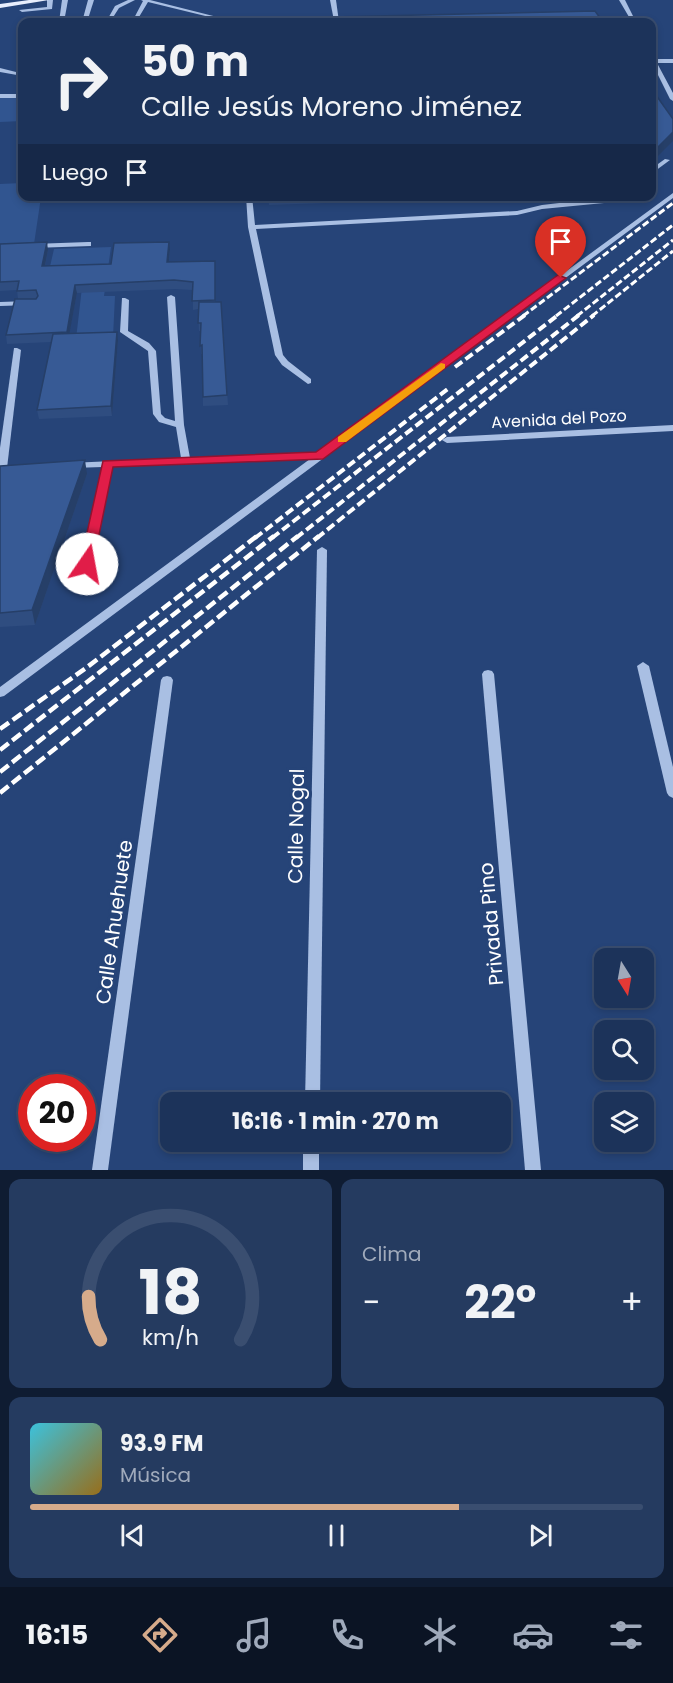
<!DOCTYPE html>
<html lang="es">
<head>
<meta charset="utf-8">
<style>
	:root { --surface:#1c335a; --page:#253b60; --text:#f1f3f6; --muted:#a0aabb; --line:#3a4e70; --accent:#d6ab8b }
	body { margin:0; font-family:Poppins,sans-serif; background:var(--page); color:var(--text); height:100vh; display:flex; flex-direction:column; font-size:22px; white-space:nowrap }
	* { box-sizing:border-box; margin:0 }
	p { font-size:20px; color:var(--muted) }
	.icon { flex:none; width:33px; height:33px; fill:none; stroke:currentColor; stroke-width:2; stroke-linecap:round; stroke-linejoin:round }
	.map { position:relative; height:1170px; overflow:hidden }
	.side { display:flex; flex-direction:column; gap:9px; padding:9px; background:#0f1c32; flex:1 }
	.side>* { flex:none }
	.banner { position:absolute; left:18px; top:18px; width:638px; height:183px; border-radius:12px; box-shadow:0 3px 9px #0003,0 0 0 2px var(--line); background:#1c335a; color:var(--text); overflow:hidden }
	.needle { width:39px; rotate:169deg }
	.tools { position:absolute; left:594px; top:948px; display:grid; gap:12px }
	.tools a { display:grid; place-items:center; width:60px; height:60px; border-radius:12px; background:var(--surface); box-shadow:0 3px 9px #0003,0 0 0 2px var(--line); font-size:30px }
	.speed { position:absolute; left:18px; top:1074px; display:flex; gap:12px; font-size:30px; font-weight:700; text-align:center }
	.speed>* { display:grid; place-content:center; width:78px; height:78px; border-radius:50%; background:var(--surface); box-shadow:0 3px 9px #0003,0 0 0 2px var(--line); line-height:1 }
	.speed .limit { border:9px solid #d22; background:#fff; color:#111 }
	.pin { position:absolute; display:grid; place-items:center; width:51px; height:51px; color:#fff; margin:-62px -26px; border-radius:50% 50% 50% 0; rotate:-45deg; box-shadow:0 0 6px #0007 }
	.pin .icon { rotate:45deg }
	.me { position:absolute; width:66px; margin:-33px; rotate:12deg; stroke-linejoin:round; filter:drop-shadow(0 0 4px #0008) }
	.turn { display:flex; align-items:center; gap:21px; height:126px; padding:0 24px; font-size:27px }
	.turn .icon { width:78px; height:78px; stroke-width:2.5 }
	.turn b { display:block; font-size:42px; line-height:51px }
	.then { display:flex; align-items:center; height:57px; padding:0 24px; background:#0003; gap:12px; font-size:22px }
	.big { font-size:45px; font-weight:700; line-height:1.1 }
	.side .tile { flex:1; display:flex; flex-direction:column; justify-content:center; gap:9px; min-width:0; padding:0 21px; border-radius:12px; background:var(--page) }
	.side .dial { align-items:center; gap:0 }
	.dial svg { height:156px; overflow:visible; fill:none; stroke:var(--line); stroke-width:7; stroke-linecap:round; text-anchor:middle }
	.dial text { fill:var(--text); stroke:none }
	.song { display:flex; align-items:center; gap:18px }
	.cover { width:72px; height:72px; border-radius:9px; background:linear-gradient(135deg,hsl(190 70% 55%),hsl(40 70% 35%)) }
	.played { height:6px; border-radius:3px; background:linear-gradient(90deg,var(--accent) 70%,var(--line) 70%) }
	.keys { display:flex; justify-content:space-around; direction:ltr }
	.heat { display:flex; justify-content:space-between; align-items:center; font-size:33px; direction:ltr }
	.side .tiles { flex:1; display:grid; gap:9px; grid-template-columns:1fr 1fr }
	.tile:last-child { grid-column:span 2 }
	.trip { position:absolute; left:160px; top:1092px; width:351px; height:60px; border-radius:12px; background:var(--surface); box-shadow:0 3px 9px #0003,0 0 0 2px var(--line); font-weight:700; line-height:60px; text-align:center }
	.dock { display:flex; height:96px; justify-content:space-around; align-items:center; background:#0b1424; color:var(--muted) }
	.dock .icon { width:42px; height:42px }
	.dock .active { color:var(--accent) }
	.dock b { font-size:27px; color:var(--text) }
	.map>svg:first-child { display:block }
	.green { fill:#315590 }
	.lines { fill:none; stroke-linecap:round; stroke-linejoin:round }
	.minor { fill:#a9bfe3; fill-rule:evenodd }
	.major { fill:#e8eefc; fill-rule:evenodd }
	.rail-far2 { stroke:#fff; stroke-width:3; stroke-dasharray:7 3; stroke-linecap:butt }
	.rail-far1 { stroke:#fff; stroke-width:4; stroke-dasharray:9 4; stroke-linecap:butt }
	.rail { stroke:#fff; stroke-width:4.5; stroke-dasharray:11 4.5; stroke-linecap:butt }
	.wall { fill:#2f4d80 }
	.shaded-wall { fill:#263f68 }
	.building { fill:#375a95; stroke:#263f68; stroke-width:1.5 }
	.route { fill:#e11d48; stroke:#92132f; stroke-width:1.5 }
	.slow { fill:#f59e0b }
	.labels { text-anchor:middle; dominant-baseline:central; stroke-width:6; stroke-linejoin:round; paint-order:stroke }
	.street-label { font-size:16px; fill:#fff; stroke:#264478 }
	.near-street-label { font-size:20px; fill:#fff; stroke:#264478 }
</style>
</head>
<body>
<div class="map">
<svg width="673" height="1170" viewBox="0 0 673 1170">
	<rect width="100%" height="100%" fill="#264478"/>
	<g class="green">
		<polygon points="22,97 22,121 0,122 0,98"/>
		<polygon points="22,183 22,196 41,197 34,244 0,246 0,184"/>
		<polygon points="111,247 104,296 115,296 113,337 76,339 84,270 49,271 54,249"/>
	</g>
	<g class="lines">
		<g class="minor">
			<polygon points="47,0 53,0 52,9 22,12 19,10 47,7"/>
			<polygon points="62,0 68,0 64,22 59,22"/>
			<polygon points="88,0 94,0 87,22 82,22"/>
			<polygon points="128,0 135,0 119,8 110,22 106,22 115,6"/>
			<polygon points="141,0 150,0 237,22 230,22 148,2 136,22 132,22 143,1"/>
			<polygon points="330,0 336,0 339,22 334,21"/>
			<polygon points="619,0 625,0 636,22 632,22"/>
			<polygon points="651,54 655,59 673,59 673,63 657,63 673,93 673,101 670,99 651,61"/>
			<polygon points="0,68 20,73 17,75 0,72"/>
			<rect x="0" y="94" width="22" height="4"/>
			<polygon points="665,159 670,160 651,174 651,169"/>
			<polygon points="22,165 22,179 20,180 17,178 19,167"/>
			<polygon points="673,193 673,198 4,696 0,697 0,687 310,459 112,466 92,564 87,567 83,566 82,564 103,467 72,468 69,467 67,465 69,463 181,458 176,427 159,422 153,414 148,351 120,332 122,298 125,298 129,300 128,331 149,343 156,351 161,414 165,418 175,421 167,297 171,295 175,297 184,425 190,458 318,453"/>
			<polygon points="246,196 252,196 255,225 517,211 542,205 620,196 604,203 542,209 517,215 256,229 283,355 288,361 311,379 311,383 308,384 282,365 275,355 248,227"/>
			<polygon points="88,242 91,242 91,246 33,248 29,246 33,244"/>
			<polygon points="28,301 31,301 31,305 0,306 0,302"/>
			<polygon points="14,348 17,348 21,350 7,468 2,471 0,470 0,448"/>
			<polygon points="673,425 673,431 447,443 442,440 447,437"/>
			<polygon points="322,547 327,550 320,1102 305,1102 317,550"/>
			<polygon points="643,662 649,666 673,767 673,798 669,796 667,793 637,666"/>
			<polygon points="488,670 492,671 494,674 541,1170 525,1170 482,674 484,671"/>
			<polygon points="167,676 171,677 173,680 108,1170 92,1170 161,680 163,677"/>
			<rect x="303" y="1142" width="16" height="28"/>
		</g>
		<polygon class="major" points="29,0 49,0 0,8 0,4"/>
		<g class="rail-far2">
			<polyline points="523,316 673,203"/>
			<polyline points="556,316 673,225"/>
			<polyline points="577,316 673,240"/>
			<polyline points="592,316 673,251"/>
		</g>
		<g class="rail-far1">
			<polyline points="455,367 525,315"/>
			<polyline points="255,538 449,388"/>
			<polyline points="272,538 558,315"/>
			<polyline points="296,538 579,315"/>
			<polyline points="317,538 594,315"/>
		</g>
		<g class="rail">
			<polyline points="0,729 86,668 257,536"/>
			<polyline points="0,750 274,536"/>
			<polyline points="0,772 298,536"/>
			<polyline points="0,793 319,536"/>
		</g>
	</g>
	<g class="wall">
		<polygon points="268,196 525,196 269,205"/>
		<polygon points="0,244 48,250 45,266 111,264 170,250 169,262 215,261 215,302 221,302 228,405 203,406 202,354 201,354 200,331 199,331 198,309 193,310 193,290 175,289 77,293 69,334 118,341 112,416 39,419 37,410 51,342 7,344 6,335 18,299 17,290 0,291"/>
		<polygon points="0,466 87,474 35,625 0,627"/>
	</g>
	<g class="shaded-wall">
		<polygon points="673,132 673,141 651,163 651,154"/>
		<polygon points="47,242 48,250 43,275 42,266"/>
		<polygon points="169,242 170,250 168,270 167,262"/>
		<polygon points="75,285 77,293 68,341 67,332"/>
		<polygon points="117,332 118,341 112,416 111,406"/>
		<polygon points="85,460 87,474 35,625 32,610"/>
	</g>
	<g class="building">
		<polygon points="595,11 603,22 241,22 240,19"/>
		<polygon points="651,88 673,119 673,132 651,154"/>
		<polygon points="47,242 42,266 111,264 114,243 169,242 167,262 215,261 215,300 192,301 193,282 174,280 75,285 67,332 6,335 15,299 36,299 38,296 36,290 17,291 19,281 0,282 0,244"/>
		<polygon points="199,302 221,302 227,395 203,397 202,345 200,346 201,323 198,323"/>
		<polygon points="117,332 111,406 37,410 53,334"/>
		<polygon points="85,460 32,610 0,613 0,466"/>
	</g>
	<polygon class="route" points="558,275 566,278 323,459 113,467 93,564 87,568 80,564 103,461 316,452"/>
	<polygon class="slow" points="441,363 445,364 445,368 346,442 338,442 338,437"/>
	<g class="labels">
		<g class="street-label">
			<text transform="translate(559 419) rotate(-3)">Avenida del Pozo</text>
		</g>
		<g class="near-street-label">
			<text transform="translate(296 826) rotate(-89)">Calle Nogal</text>
			<text transform="translate(114 922) rotate(-82)">Calle Ahuehuete</text>
			<text transform="translate(491 924) rotate(-95)">Privada Pino</text>
		</g>
	</g>
</svg>
<div class="tools">
<a><svg class="needle" viewBox="-14 -14 28 28"><path d="M0-13l5 13h-10z" fill="#e53935"/><path d="M0 13l5-13h-10z" fill="#a0aabb"/></svg></a>
<a><svg class="icon" aria-label="search" viewBox="0 0 24 24"><circle cx="10" cy="10" r="6"/><path d="M15 15l6 6"/></svg></a>
<a><svg class="icon" aria-label="layers" viewBox="0 0 24 24"><path d="M12 4l9 5-9 5-9-5zM3 14l9 5 9-5"/></svg></a>
</div>
<div class="speed"><div class="limit">20</div></div>
<div class="pin" style="left:561px;top:278px;background:#d93025"><svg class="icon" aria-label="arrive" viewBox="0 0 24 24"><path d="M6 21V4h12l-3 4 3 4H6"/></svg></div>
<svg class="me" style="left:87px;top:564px" viewBox="-20 -20 40 40"><circle r="19" fill="#fff"/><path d="M0-13L10 11 0 6-10 11z" fill="#e11d48"/></svg>
<div class="trip">16:16 · 1 min · 270 m</div>
<div class="banner">
<div class="turn"><svg class="icon" aria-label="right" viewBox="0 0 24 24"><path d="M7 20v-9h11M14 6l5 5-5 5"/></svg><div><b>50 m</b>Calle Jesús Moreno Jiménez</div></div>
<div class="then">Luego<svg class="icon" aria-label="arrive" viewBox="0 0 24 24"><path d="M6 21V4h12l-3 4 3 4H6"/></svg></div>
</div>
</div>
<section class="side">
<div class="tiles">
<div class="tile dial"><svg viewBox="0 0 100 80">
<path d="M14 69A42 42 0 1 1 86 69"/>
<path d="M14 69A42 42 0 0 1 8 47" stroke="#d6ab8b"/>
<text x="50" y="56" font-size="32" font-weight="700">18</text>
<text x="50" y="72" font-size="11">km/h</text>
</svg></div>
<div class="tile"><p>Clima</p>
<div class="heat"><a>−</a><b class="big">22°</b><a>+</a></div>
</div>
<div class="tile">
<div class="song"><i class="cover"></i><div><b>93.9 FM</b><p>Música</p></div></div>
<div class="played"></div>
<div class="keys"><svg class="icon" aria-label="previous" viewBox="0 0 24 24"><path d="M18 5L8 12l10 7zM5 5v14"/></svg><svg class="icon" aria-label="pause" viewBox="0 0 24 24"><path d="M8 5v14M16 5v14"/></svg><svg class="icon" aria-label="next" viewBox="0 0 24 24"><path d="M6 5l10 7-10 7zM19 5v14"/></svg></div>
</div>
</div>
</section>
<nav class="dock">
<b>16:15</b>
<svg class="icon active" aria-label="directions" viewBox="0 0 24 24"><path d="M12 3l9 9-9 9-9-9zM9 14v-3h6M13 9l2 2-2 2"/></svg>
<svg class="icon" aria-label="music" viewBox="0 0 24 24"><path d="M9 18V5l10-2v13"/><circle cx="6" cy="18" r="3"/><circle cx="16" cy="16" r="3"/></svg>
<svg class="icon" aria-label="phone" viewBox="0 0 24 24"><path d="M5 4h4l2 5-3 2q2 4 5 5l2-3 5 2v4C11 20 4 13 5 4z"/></svg>
<svg class="icon" aria-label="climate" viewBox="0 0 24 24"><path d="M12 3v18M4 7l16 10M4 17L20 7"/></svg>
<svg class="icon" aria-label="car" viewBox="0 0 24 24"><path d="M5 17H2v-5l4-1 3-4h7l3 4 3 1v5h-3M9 17h6M6 11h13"/><circle cx="7" cy="17" r="2"/><circle cx="17" cy="17" r="2"/></svg>
<svg class="icon" aria-label="filters" viewBox="0 0 24 24"><path d="M4 7h16M4 17h16"/><circle cx="9" cy="7" r="2"/><circle cx="15" cy="17" r="2"/></svg>
</nav>
</body>
</html>
